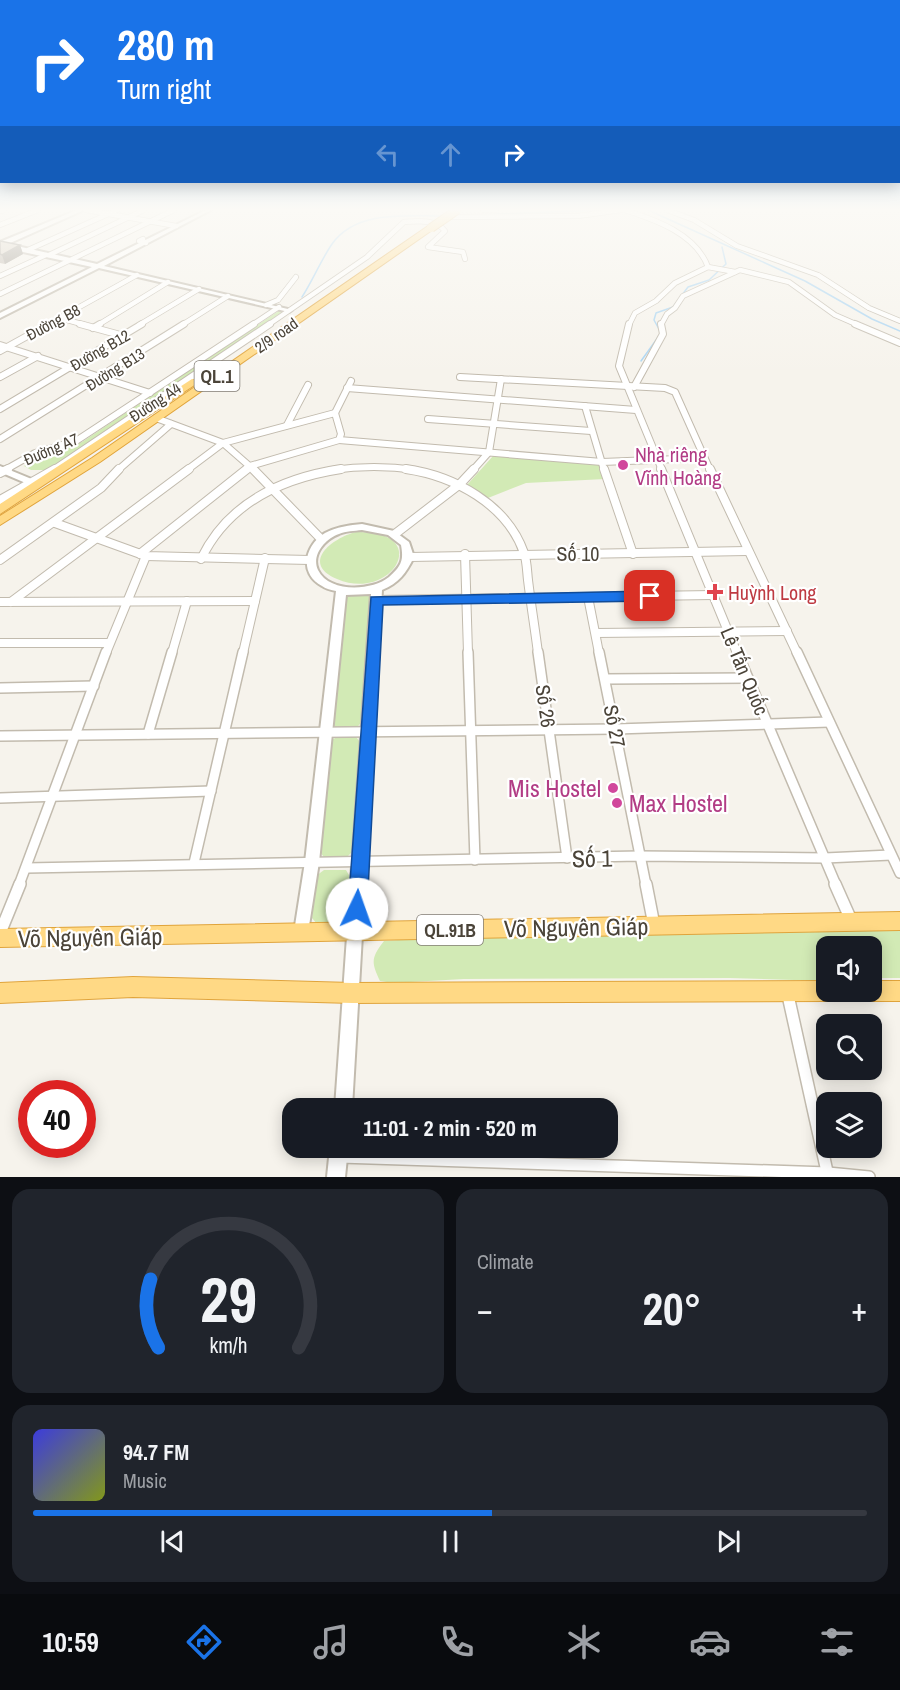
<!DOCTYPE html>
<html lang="en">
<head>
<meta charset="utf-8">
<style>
	:root { --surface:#171b24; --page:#20242c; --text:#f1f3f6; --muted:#9ea1a6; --line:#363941; --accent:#1a73e8 }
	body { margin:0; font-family:"Archivo Narrow",sans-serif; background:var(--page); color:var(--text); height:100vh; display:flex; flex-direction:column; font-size:22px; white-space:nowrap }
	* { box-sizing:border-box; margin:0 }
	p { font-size:20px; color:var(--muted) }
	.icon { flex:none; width:33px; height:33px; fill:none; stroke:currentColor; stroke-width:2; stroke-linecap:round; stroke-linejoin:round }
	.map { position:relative; height:1177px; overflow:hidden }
	.panel { display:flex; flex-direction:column; gap:12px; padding:12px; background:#0d0f14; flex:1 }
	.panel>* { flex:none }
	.banner { position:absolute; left:0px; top:0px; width:900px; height:183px; box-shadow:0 3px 15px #0003; background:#1a73e8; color:#fff; overflow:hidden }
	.buttons { position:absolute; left:816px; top:936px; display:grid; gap:12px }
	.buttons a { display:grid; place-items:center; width:66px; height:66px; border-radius:12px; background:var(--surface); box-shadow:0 3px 15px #0003; font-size:30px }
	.speed { position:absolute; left:18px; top:1080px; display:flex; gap:12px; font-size:30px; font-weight:700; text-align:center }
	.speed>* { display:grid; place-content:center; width:78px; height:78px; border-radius:50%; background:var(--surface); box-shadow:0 3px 15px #0003; line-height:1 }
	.speed .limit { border:9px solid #d22; background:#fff; color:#111 }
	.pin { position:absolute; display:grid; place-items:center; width:51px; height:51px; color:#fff; margin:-26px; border-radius:12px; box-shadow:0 3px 9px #0006 }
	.me { position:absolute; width:66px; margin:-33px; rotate:3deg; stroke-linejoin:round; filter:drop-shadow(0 0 4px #0008) }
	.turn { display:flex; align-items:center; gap:21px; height:126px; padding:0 18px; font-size:27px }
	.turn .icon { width:78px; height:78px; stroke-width:2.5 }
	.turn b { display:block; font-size:42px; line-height:51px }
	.lanes { display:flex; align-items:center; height:57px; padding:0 18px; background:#0003; justify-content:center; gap:30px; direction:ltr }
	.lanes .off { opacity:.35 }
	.big { font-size:45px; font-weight:700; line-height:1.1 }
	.panel .card { flex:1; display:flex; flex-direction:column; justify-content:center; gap:9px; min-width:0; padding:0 21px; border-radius:18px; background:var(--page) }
	.panel .dial { align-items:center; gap:0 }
	.dial svg { height:156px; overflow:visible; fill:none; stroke:var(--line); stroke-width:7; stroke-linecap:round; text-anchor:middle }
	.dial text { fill:var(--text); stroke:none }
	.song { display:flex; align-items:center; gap:18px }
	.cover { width:72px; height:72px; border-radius:9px; background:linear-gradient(135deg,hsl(240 70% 55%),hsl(70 70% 35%)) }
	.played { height:6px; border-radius:3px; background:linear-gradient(90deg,var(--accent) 55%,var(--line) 55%) }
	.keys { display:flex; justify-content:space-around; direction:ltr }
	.heat { display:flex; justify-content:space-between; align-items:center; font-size:33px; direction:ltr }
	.panel .tiles { flex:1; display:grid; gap:12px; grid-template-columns:1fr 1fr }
	.card:last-child { grid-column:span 2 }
	.trip { position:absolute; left:282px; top:1098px; width:336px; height:60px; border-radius:18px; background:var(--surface); box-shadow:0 3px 15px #0003; font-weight:700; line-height:60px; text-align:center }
	.tabs { display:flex; height:96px; justify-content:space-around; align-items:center; background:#090b0e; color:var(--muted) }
	.tabs .icon { width:42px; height:42px }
	.tabs .current { color:var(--accent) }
	.tabs b { font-size:27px; color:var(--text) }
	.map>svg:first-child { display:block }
	.green { fill:#d2eab5 }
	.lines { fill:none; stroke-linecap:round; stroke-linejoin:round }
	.stream { stroke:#a9d4f2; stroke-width:1.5 }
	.minor-far4-casing { stroke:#c2bbae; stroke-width:6 }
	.minor-far3-casing { stroke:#c2bbae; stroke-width:8 }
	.minor-far2-casing { stroke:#c2bbae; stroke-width:10 }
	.minor-far1-casing { stroke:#c2bbae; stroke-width:12 }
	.minor-casing { stroke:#c2bbae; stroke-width:14 }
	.tertiary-casing { stroke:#c2bbae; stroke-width:4 }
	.trunk-casing { stroke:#e0a43c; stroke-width:2 }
	.minor-far4 { stroke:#fff; stroke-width:4.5 }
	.minor-far3 { stroke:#fff; stroke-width:6 }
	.minor-far2 { stroke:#fff; stroke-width:8 }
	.minor-far1 { stroke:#fff; stroke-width:9 }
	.minor { stroke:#fff; stroke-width:11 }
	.tertiary { fill:#fff; fill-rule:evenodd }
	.trunk { fill:#ffd985; fill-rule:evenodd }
	.trunk-bridge-casing { stroke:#e0a43c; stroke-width:10; stroke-linecap:butt }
	.trunk-bridge { stroke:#ffd985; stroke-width:8 }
	.wall { fill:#bab2a6 }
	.shaded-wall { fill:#979187 }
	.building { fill:#d8cfc1; stroke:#979187; stroke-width:1.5 }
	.route { fill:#1a73e8; stroke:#114b97; stroke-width:1.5 }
	.hotel-dot { fill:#d1479c; stroke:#fff; stroke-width:2 }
	.health-dot { fill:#e0444e; stroke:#fff; stroke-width:2 }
	.labels { text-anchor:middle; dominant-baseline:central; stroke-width:4.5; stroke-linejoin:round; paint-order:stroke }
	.far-street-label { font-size:16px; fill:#4b4439; stroke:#fff }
	.shield { fill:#fff; stroke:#817c74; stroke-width:1.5 }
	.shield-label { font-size:18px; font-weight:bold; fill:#4b4439 }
	.hotel-label { font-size:20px; fill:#b23c85; stroke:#fff; text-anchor:start }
	.street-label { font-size:20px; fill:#4b4439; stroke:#fff }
	.health-label { font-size:20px; fill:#be3a42; stroke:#fff; text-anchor:start }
	.near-hotel-label { font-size:24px; fill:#b23c85; stroke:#fff; text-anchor:end }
	.near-street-label { font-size:24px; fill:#4b4439; stroke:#fff }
</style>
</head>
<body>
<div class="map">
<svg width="900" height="1177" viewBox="0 0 900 1177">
	<rect width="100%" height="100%" fill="#f6f3ec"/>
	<g class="green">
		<polygon points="280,310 286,311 48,470 31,470 24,466 43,454 82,442"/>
		<polygon points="493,456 597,464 600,465 605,479 526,483 488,498 467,485"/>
		<path d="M356,532C435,530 392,603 337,579C300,563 332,538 356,532Z"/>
		<polygon points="351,594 366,594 371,598 361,722 357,728 336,727 333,725 344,599"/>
		<polygon points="337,737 356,737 360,742 353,851 345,859 324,857 319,851 330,741"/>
		<polygon points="324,870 346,870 349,875 350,915 343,924 317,924 312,918 316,876"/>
		<path d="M900,929V978H872V946H826V981L730,978L464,979L393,983L380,981C371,962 371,958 384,941L443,937Z"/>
	</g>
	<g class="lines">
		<g class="stream">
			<polyline points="648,210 805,281 872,319 900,331"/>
			<polyline points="496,214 607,210"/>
			<path d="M302,297C313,280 321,260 332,244C356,210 406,216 442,216"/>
			<polyline points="660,331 654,320 656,313 673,307 688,287 709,280 726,264 722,247"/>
			<polyline points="641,361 659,336"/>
		</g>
		<defs>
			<g id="minor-far4">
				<polyline points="86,210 176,226"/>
				<polyline points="483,210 496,210"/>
				<path d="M625,210C656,220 696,234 708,267"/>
				<polyline points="667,210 694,220 737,246 818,275 869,308 900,321"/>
				<polyline points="0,211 4,210"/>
				<polyline points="452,217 578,216 621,210"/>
				<polyline points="0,225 38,210"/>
				<polyline points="143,239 139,241 146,243"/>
				<polyline points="28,250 117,210"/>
				<polyline points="49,255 144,210"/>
				<polyline points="0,276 46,255"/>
				<polyline points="0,294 174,210"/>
				<polyline points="266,305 278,300 296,277"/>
				<polyline points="60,318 85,325"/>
				<polyline points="47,325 137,275"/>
				<polyline points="98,325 168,282"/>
				<polyline points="139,325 199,289"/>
				<polyline points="182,325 228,296"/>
				<polyline points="252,325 279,307"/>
				<path d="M268,325L367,257L404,222C418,221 436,219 445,231L428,247L463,252L465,259"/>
				<polyline points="629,325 635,313 656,301 675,283 708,267 735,272"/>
				<polyline points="661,325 667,314 675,308 683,296 740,270 789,282 835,315 858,325"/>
			</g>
			<g id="minor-far3">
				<polyline points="80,324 124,336"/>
				<polyline points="629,324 619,366 662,470"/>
				<polyline points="855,324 900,343"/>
				<polyline points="93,328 100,324"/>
				<polyline points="0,345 150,393"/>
				<polyline points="0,351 49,324"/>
				<polyline points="0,377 38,356"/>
				<polyline points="460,377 665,388 675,392 710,470"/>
				<polyline points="634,387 663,334 661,324"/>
				<polyline points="347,388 636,410"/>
				<polyline points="585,406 604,470"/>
				<polyline points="0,409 142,324"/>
				<polyline points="335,413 351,381"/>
				<polyline points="156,418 223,443 254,470"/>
				<polyline points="428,419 591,431"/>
				<polyline points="287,425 308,385"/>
				<polyline points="0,439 184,324"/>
				<polyline points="339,440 602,462 703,458"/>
				<polyline points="5,470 35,453 76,441 254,324"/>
				<polyline points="53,470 270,324"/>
				<polyline points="118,470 171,424"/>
				<polyline points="187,470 223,443 335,413 341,434 339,440 250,466 245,470"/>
				<path d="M332,470C361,466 387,466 416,470"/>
				<polyline points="473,470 489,452 501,379"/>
			</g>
			<g id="minor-far2">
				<polyline points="253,469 322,540"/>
				<path d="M406,469C454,476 507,504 524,553C527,561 527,572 528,580C531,605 535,629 538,653"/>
				<polyline points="604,469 633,554"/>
				<polyline points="661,469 737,653"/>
				<polyline points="710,469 797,653"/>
				<polyline points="0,473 8,469"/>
				<polyline points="0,500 55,469"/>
				<polyline points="55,523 146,556 310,560"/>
				<polyline points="395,534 460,484 474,469"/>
				<polyline points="140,554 247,469"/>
				<polyline points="465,554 468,653"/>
				<polyline points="410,557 747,551"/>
				<path d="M201,559C228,503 282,478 341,469"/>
				<polyline points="0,560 101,488 119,469"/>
				<polyline points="588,597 599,653"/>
				<polyline points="376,600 713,595"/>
				<polyline points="0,602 255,601"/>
				<polyline points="11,602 189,469"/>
				<polyline points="596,633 787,631"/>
				<polyline points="0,643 109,643"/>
				<polyline points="106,653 146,556"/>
				<polyline points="172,653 187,601"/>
				<polyline points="243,653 265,558"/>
			</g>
			<g id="minor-far1">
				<polyline points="468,652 475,860"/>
				<polyline points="538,652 567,858"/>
				<polyline points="599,652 646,885"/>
				<polyline points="737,652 836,885"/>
				<polyline points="797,652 900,873"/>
				<polyline points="606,679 747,678"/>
				<polyline points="0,688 94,686"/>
				<polyline points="148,734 172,652"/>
				<polyline points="0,736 616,729 829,722"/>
				<polyline points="0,798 211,791"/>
				<polyline points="194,863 243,652"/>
				<polyline points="27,868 640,856 825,858 891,855"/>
				<polyline points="19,885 106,652"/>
			</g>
			<g id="minor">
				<polyline points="646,884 654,925"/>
				<polyline points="835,884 851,920"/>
				<polyline points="0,933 20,884"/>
				<polyline points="787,991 828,1176"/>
				<polyline points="340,1157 828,1173 869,1177"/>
			</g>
			<g id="tertiary">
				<polygon points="77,210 84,210 8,244 97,264 206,210 211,210 104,266 292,310 289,312 99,268 0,318 0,313 92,267 0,247 0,242"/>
				<polygon points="0,466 34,480 36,482 31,485 28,484 0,472"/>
				<path d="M362,524L394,531L409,542L414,557C406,573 399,583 382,590L352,1108H335L371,594L346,595L319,862L308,932L306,937L301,939L296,937L294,932L305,862L336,591C331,590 326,589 322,586C298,573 305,545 325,533C336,527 350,525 362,524ZM362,530L388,535L401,545C404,561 401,566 389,577C372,591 329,593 318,570C311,555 325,539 339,534C346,531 354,531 362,530Z"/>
				<polygon points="330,1148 348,1148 345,1177 327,1177"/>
			</g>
			<g id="trunk">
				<polygon points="428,226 435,228 100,462 0,525 0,516 92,458"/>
				<polygon points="192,379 196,380 196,384 0,514 0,504"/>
				<polygon points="900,912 900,930 0,947 0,929"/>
				<polygon points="133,977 352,983 826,981 826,992 836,992 833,998 826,1001 352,1003 133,997 0,1003 0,983"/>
				<polygon points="872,981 900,981 900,1001 872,1001 865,998 862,992 872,992"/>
			</g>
		</defs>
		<use href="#minor-far4" class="minor-far4-casing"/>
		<use href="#minor-far3" class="minor-far3-casing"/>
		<use href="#minor-far2" class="minor-far2-casing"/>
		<use href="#minor-far1" class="minor-far1-casing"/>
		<use href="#minor" class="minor-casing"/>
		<use href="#tertiary" class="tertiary-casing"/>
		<use href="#trunk" class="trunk-casing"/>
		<use href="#minor-far4" class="minor-far4"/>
		<use href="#minor-far3" class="minor-far3"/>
		<use href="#minor-far2" class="minor-far2"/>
		<use href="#minor-far1" class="minor-far1"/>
		<use href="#minor" class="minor"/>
		<use href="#tertiary" class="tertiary"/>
		<use href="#trunk" class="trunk"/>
		<defs>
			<polyline id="trunk-bridge" points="431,228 457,210"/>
		</defs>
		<use href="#trunk-bridge" class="trunk-bridge-casing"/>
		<use href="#trunk-bridge" class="trunk-bridge"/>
	</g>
	<polygon class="wall" points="0,241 20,245 23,254 5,264 0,263"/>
	<polygon class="shaded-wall" points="20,245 23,254 5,264 2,255"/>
	<polygon class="building" points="0,241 20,245 2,255 0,254"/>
	<linearGradient id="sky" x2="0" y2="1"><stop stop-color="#8fc1ec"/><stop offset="0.56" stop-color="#fbfaf6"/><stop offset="1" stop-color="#fbfaf6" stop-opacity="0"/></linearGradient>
	<rect width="900" height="374" fill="url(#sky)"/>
	<polygon class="route" points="650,591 657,596 650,601 383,605 367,909 364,916 357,918 351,916 348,909 371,597"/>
	<g class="hotel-dot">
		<circle cx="623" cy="465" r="6"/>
		<circle cx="613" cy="788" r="6"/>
		<circle cx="617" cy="803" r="6"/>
	</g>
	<path class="health-dot" d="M712 583h6v6h6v6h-6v6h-6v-6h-6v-6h6z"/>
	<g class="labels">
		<g class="far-street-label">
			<text transform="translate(53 322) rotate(-28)">Đường B8</text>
			<text transform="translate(276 335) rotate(-35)">2/9 road</text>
			<text transform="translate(100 350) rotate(-30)">Đường B12</text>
			<text transform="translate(115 369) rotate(-32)">Đường B13</text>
			<text transform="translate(155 402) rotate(-33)">Đường A4</text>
			<text transform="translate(51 449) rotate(-23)">Đường A7</text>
		</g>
		<g class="shield">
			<rect x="194.5" y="361" width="45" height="30" rx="4.5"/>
			<rect x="417" y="915" width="66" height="30" rx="4.5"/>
		</g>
		<g class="shield-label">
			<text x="217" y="376">QL.1</text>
			<text x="450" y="930">QL.91B</text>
		</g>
		<g class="hotel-label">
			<text x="635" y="454">Nhà riêng<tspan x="635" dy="23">Vĩnh Hoàng</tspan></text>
		</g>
		<g class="street-label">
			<text x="578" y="553">Số 10</text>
			<text transform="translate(745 671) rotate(67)">Lê Tấn Quốc</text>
			<text transform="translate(546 706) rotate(82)">Số 26</text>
			<text transform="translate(615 726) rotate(79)">Số 27</text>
		</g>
		<g class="health-label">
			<text x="728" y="592">Huỳnh Long</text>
		</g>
		<g class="near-hotel-label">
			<text x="601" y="788">Mis Hostel</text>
			<text x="629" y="803" text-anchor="start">Max Hostel</text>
		</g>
		<g class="near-street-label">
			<text transform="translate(592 858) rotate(-1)">Số 1</text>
			<text transform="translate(576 927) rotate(-1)">Võ Nguyên Giáp</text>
			<text transform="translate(90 937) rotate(-1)">Võ Nguyên Giáp</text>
		</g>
	</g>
</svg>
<div class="buttons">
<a><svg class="icon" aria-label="sound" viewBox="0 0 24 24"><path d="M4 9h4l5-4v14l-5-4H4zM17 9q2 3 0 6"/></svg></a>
<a><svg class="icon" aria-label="search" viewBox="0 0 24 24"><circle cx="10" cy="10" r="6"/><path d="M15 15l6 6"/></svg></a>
<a><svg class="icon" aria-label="layers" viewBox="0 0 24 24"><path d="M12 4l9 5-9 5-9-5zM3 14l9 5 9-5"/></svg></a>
</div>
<div class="speed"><div class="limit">40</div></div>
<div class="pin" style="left:650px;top:596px;background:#d93025"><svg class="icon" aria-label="arrive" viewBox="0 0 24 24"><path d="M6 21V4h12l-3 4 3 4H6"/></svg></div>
<svg class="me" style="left:357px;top:909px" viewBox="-20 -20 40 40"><circle r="19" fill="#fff"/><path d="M0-13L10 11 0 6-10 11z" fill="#1a73e8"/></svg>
<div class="trip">11:01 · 2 min · 520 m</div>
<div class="banner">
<div class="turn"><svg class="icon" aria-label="right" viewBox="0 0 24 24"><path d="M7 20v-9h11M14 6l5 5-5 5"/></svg><div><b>280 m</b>Turn right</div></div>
<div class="lanes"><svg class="icon off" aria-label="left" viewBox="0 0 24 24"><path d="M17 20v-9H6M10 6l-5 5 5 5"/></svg><svg class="icon off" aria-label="ahead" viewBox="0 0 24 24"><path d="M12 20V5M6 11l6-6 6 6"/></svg><svg class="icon" aria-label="right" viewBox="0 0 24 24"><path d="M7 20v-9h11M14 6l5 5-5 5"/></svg></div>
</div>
</div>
<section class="panel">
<div class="tiles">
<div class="card dial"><svg viewBox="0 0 100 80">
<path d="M14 69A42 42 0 1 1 86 69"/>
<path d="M14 69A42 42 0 0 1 10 34" stroke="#1a73e8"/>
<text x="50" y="56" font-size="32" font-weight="700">29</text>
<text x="50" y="72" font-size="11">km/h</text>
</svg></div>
<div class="card"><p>Climate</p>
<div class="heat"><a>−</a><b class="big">20°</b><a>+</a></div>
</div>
<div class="card">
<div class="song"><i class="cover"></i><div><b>94.7 FM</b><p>Music</p></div></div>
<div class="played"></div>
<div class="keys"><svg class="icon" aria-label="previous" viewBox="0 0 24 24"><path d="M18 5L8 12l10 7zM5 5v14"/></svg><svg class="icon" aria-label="pause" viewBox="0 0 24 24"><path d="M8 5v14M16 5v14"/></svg><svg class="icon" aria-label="next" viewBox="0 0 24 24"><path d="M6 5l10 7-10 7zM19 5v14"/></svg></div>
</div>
</div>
</section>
<nav class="tabs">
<b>10:59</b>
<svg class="icon current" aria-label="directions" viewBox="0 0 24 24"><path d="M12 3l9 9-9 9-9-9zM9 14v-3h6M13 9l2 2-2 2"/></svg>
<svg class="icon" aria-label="music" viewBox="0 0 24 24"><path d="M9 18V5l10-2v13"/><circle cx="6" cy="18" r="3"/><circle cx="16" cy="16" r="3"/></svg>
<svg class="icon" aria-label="phone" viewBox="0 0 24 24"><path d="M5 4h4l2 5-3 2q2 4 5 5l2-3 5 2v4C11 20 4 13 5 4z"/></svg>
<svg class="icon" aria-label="climate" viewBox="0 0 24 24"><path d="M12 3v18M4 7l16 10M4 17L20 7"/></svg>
<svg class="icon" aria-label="car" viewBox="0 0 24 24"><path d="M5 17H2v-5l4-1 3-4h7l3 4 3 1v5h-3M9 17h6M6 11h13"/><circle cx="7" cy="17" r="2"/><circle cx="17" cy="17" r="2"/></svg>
<svg class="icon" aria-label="filters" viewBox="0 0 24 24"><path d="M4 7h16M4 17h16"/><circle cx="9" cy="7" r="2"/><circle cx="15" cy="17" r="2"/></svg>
</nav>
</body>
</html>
